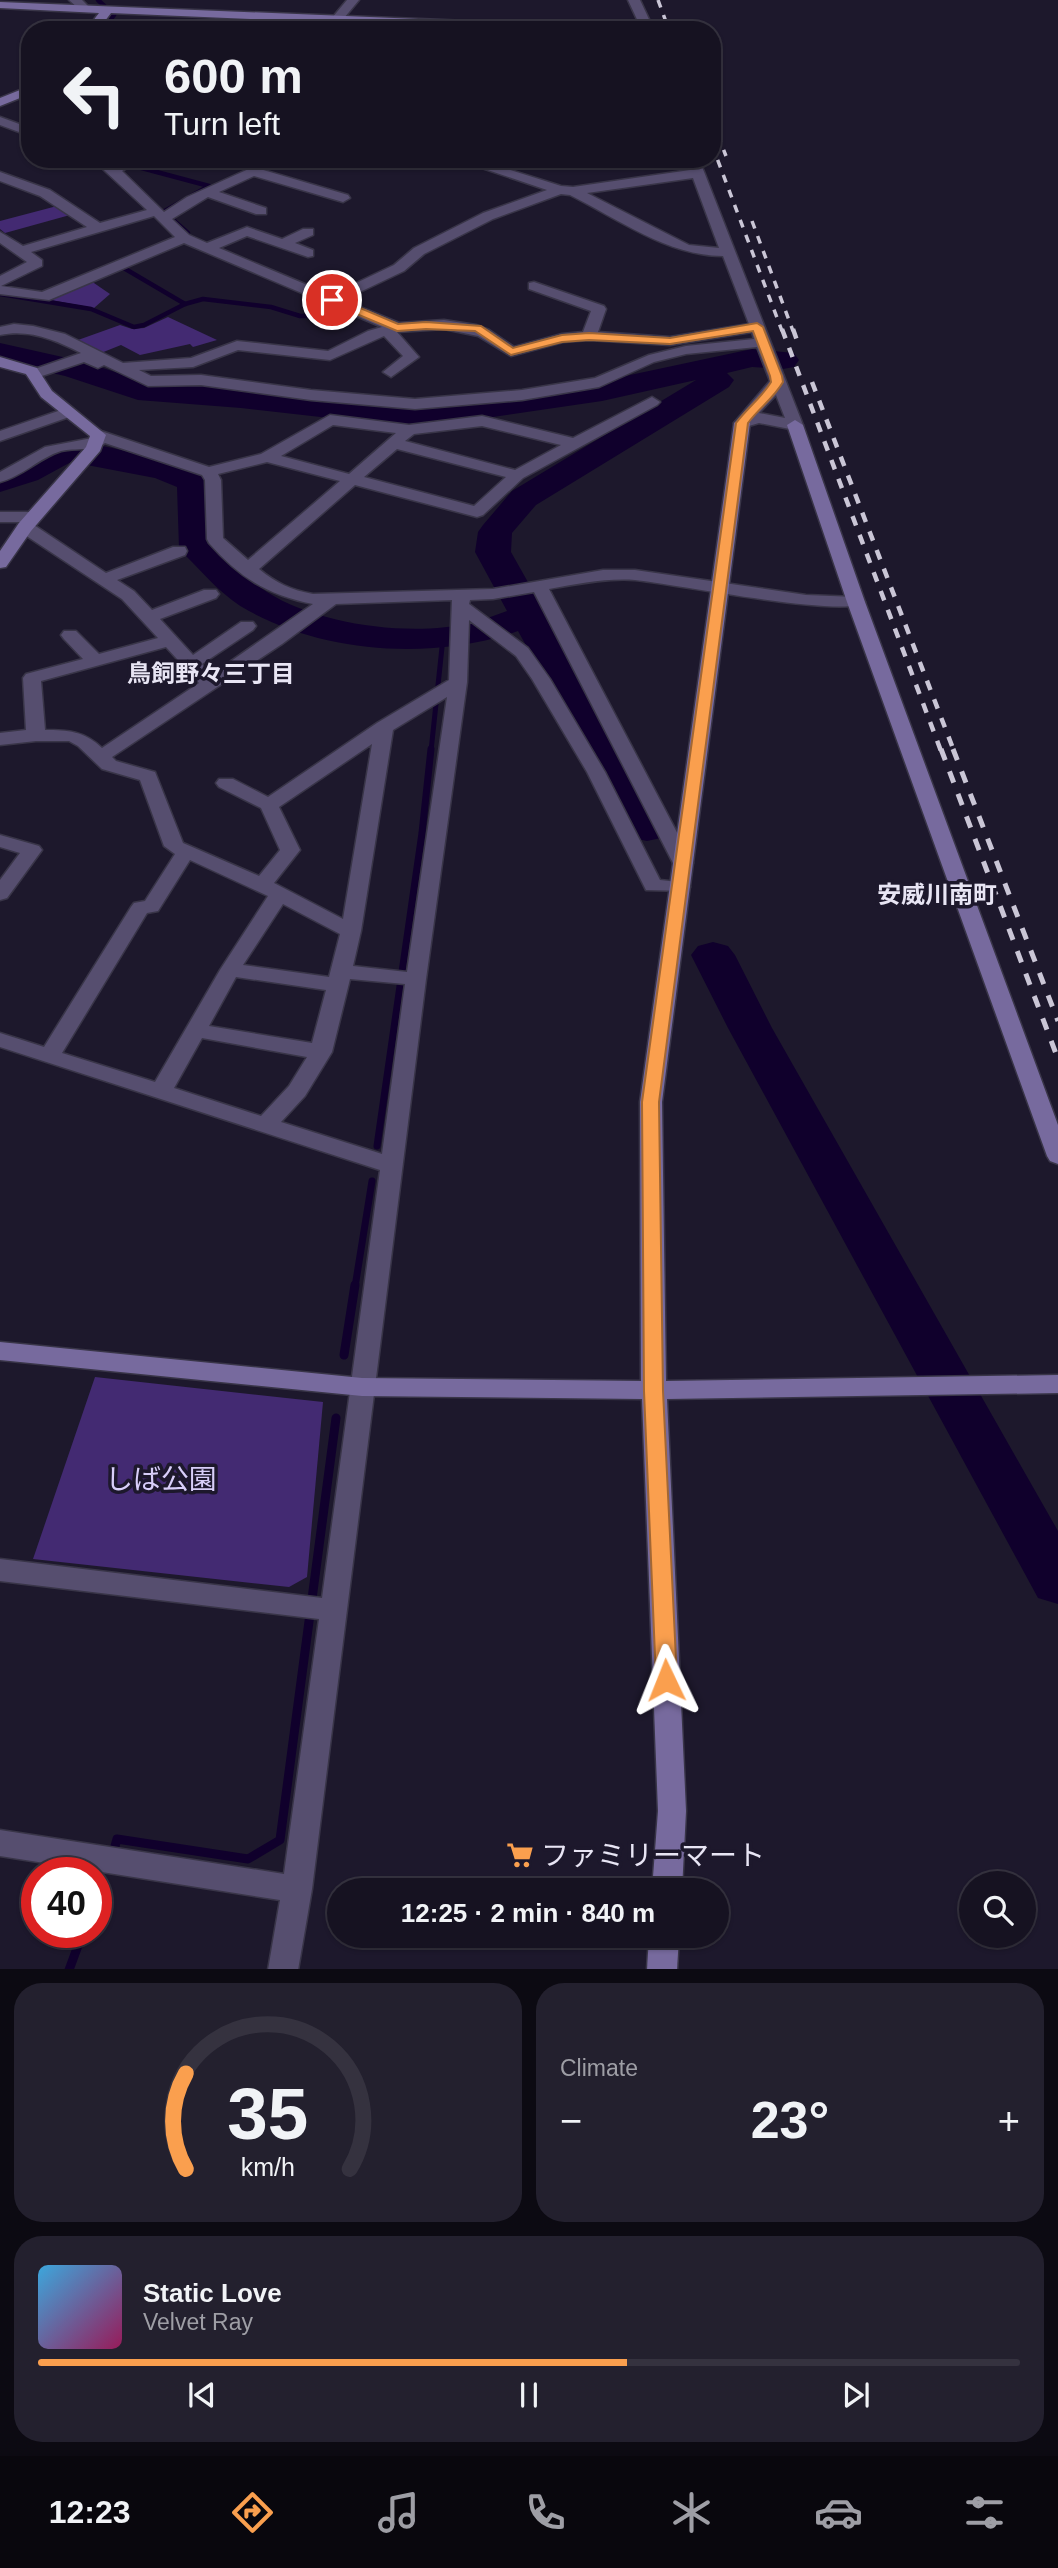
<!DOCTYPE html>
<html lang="en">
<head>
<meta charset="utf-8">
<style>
	:root { --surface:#161221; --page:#23202e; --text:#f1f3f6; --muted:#9e9ea5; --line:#35323f; --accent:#fa9f4e }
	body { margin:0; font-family:Arial,"Noto Sans JP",sans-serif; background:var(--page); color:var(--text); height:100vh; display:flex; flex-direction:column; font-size:26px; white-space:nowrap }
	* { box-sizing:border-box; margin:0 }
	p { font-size:23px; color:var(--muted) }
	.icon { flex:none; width:38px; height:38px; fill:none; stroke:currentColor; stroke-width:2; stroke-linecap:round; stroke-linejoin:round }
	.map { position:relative; height:1969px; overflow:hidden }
	.side { display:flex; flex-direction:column; gap:14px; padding:14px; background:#0c0a12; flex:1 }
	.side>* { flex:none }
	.top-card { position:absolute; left:21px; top:21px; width:700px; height:147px; border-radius:28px; box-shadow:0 2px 5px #0004,0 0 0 2px var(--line); background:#161221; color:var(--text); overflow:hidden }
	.controls { position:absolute; left:959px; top:1871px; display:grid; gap:14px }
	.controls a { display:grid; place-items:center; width:77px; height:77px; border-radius:50%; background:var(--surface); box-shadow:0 2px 5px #0004,0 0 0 2px var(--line); font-size:35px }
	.speed { position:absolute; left:21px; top:1857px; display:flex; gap:14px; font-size:35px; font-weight:700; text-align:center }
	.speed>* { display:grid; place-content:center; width:91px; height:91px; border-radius:50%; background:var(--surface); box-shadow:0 2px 5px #0004,0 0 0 2px var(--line); line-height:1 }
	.speed .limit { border:10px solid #d22; background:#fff; color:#111 }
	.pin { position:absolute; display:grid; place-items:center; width:60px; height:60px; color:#fff; margin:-30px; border:4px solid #fff; border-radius:50%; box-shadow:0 2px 7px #0007 }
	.me { position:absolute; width:77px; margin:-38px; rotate:358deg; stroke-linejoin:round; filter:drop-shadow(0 0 5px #0008) }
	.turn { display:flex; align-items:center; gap:24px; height:147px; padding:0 28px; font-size:32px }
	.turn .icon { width:91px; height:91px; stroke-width:2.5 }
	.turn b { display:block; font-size:49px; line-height:60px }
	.big { font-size:52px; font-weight:700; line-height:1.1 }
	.side .tile { flex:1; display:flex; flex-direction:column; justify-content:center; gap:10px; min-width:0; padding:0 24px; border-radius:28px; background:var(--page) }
	.side .dial { align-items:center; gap:0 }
	.dial svg { height:182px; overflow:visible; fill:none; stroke:var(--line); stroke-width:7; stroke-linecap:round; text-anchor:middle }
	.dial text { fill:var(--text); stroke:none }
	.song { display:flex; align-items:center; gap:21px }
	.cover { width:84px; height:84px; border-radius:10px; background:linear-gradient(135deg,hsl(200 70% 55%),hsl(330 70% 35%)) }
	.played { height:7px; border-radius:4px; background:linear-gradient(90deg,var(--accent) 60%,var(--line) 60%) }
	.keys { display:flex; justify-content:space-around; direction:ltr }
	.heat { display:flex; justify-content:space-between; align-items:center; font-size:38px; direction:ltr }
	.side .tiles { flex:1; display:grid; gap:14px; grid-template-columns:1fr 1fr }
	.tile:last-child { grid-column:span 2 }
	.trip { position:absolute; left:327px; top:1878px; width:402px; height:70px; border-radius:35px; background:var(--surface); box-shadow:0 2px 5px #0004,0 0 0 2px var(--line); font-weight:700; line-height:70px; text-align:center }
	.tabs { display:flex; height:112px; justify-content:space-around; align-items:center; background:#09070d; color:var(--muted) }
	.tabs .icon { width:49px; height:49px }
	.tabs .on { color:var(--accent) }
	.tabs b { font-size:32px; color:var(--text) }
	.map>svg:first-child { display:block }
	.green { fill:#432a72 }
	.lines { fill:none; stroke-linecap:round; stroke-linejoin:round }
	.stream-far3 { stroke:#10002c; stroke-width:4.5 }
	.stream-far2 { stroke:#10002c; stroke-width:5 }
	.stream-far1 { stroke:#10002c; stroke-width:7 }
	.stream { stroke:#10002c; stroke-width:9 }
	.river { fill:#10002c; fill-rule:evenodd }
	.street-casing { stroke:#393548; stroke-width:3 }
	.secondary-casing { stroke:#393548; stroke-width:3 }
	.street { fill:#564e6f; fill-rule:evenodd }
	.secondary { fill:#776a9e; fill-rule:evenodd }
	.rail-far2 { stroke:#cac6d6; stroke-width:3.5; stroke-dasharray:8 8; stroke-linecap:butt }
	.rail-far1 { stroke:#cac6d6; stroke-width:4.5; stroke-dasharray:10 10; stroke-linecap:butt }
	.rail { stroke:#cac6d6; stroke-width:5; stroke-dasharray:12 12; stroke-linecap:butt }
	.route { fill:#fa9f4e; stroke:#a26733; stroke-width:2 }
	.labels { text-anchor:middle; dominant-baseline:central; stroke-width:7; stroke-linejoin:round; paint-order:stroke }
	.neighbourhood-label { font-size:24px; font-weight:bold; fill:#e8e5f4; stroke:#1d182c }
	.near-park-label { font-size:28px; fill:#d8cef9; stroke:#1d182c }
	.near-poi-label { font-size:28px; fill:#e8e5f4; stroke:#1d182c; text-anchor:start }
</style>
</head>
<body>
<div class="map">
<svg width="1058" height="1970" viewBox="0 0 1058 1970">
	<rect width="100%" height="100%" fill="#1d182c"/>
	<g class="green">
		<polygon points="57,206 70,215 5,233 0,229 0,221"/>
		<polygon points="91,281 110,294 94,308 45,299"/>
		<polygon points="168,317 217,340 193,347 190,344 140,355 121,345 101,353 78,340 120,325 132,329 144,328"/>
		<polygon points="95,1377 323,1402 307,1577 289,1587 33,1559"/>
	</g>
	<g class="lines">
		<g class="stream-far3">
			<polyline points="98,0 114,15 103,30"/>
			<polyline points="321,30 327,24"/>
			<polyline points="30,122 23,125 30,128"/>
			<polyline points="108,159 209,186 163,212"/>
			<polyline points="172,219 188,233"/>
			<polyline points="127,265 122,267 185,304"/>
			<polyline points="0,294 91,309 134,327 144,325 185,304 203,299 271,307 300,316 310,316 340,301"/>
		</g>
		<polyline class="stream-far2" points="431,751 443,638"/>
		<g class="stream-far1">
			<polyline points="377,1146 422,833 431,749"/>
			<polyline points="355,1287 372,1181"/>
		</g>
		<g class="stream">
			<polyline points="344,1355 355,1285"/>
			<polyline points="115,1846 117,1839 248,1859 280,1840 336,1418"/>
			<polyline points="96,1895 102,1879"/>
			<polyline points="69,1970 83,1932"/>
		</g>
		<g class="river">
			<path d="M0,343L85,362L142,381L241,388L418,408L602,381L752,349L794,353L799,360L794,367L783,369L752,367L727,373L734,380L729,387L536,505L512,533L511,552L667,829L661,838L647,841L633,838L518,631C434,660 328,654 249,611C224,598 205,575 185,555L179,548L177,487L155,478L71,462L38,480L0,492V471C23,463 45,442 71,442C94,442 199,465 211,482L214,545C231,561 247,579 267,592C318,625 411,637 471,623C483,620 495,615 507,611L475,552L478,532L483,525L512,491L696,380L602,401L418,428L241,408L138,400L65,376L0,361Z"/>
			<polygon points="713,942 728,946 735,955 772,1028 1058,1531 1058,1604 1038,1598 728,1028 691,955 698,946"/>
		</g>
		<defs>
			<g id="street">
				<polygon points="69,0 82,0 89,7 79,9"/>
				<polygon points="347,0 359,0 334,30 322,30"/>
				<polygon points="628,0 640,0 654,30 642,30"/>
				<polygon points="0,117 30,128 30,136 0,125"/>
				<path d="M92,159H109L115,164L125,159H142L122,171L164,212L187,197L253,167L348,195L350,198L343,202L254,176L219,192L266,208V214H256L208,197L172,219L189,235L207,243L247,227L282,239L303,229H313V235L295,243L313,250V256L308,257L247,236L219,248L331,295L394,265L414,248L483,213L547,190L455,159H475L561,186L573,187L690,170L686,159H699L803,425L795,430L759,423L742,428L734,423L770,381L757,347L686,354L654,362L599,387L522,400L415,409L311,400L201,385L148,386L104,365L98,368L84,362L39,377H29L26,374L29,371L81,353C55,340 30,329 0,335V327L14,324L33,326L65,334L123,363L191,358L237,341L328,351L368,331L382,327L184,243L49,300L0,294V276L27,262L0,243V232L23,246L87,227L40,196L0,181V172L50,190L100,223L147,210ZM693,178L719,248L689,245L587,193ZM561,194L570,195C618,219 668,256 723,256L749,324L670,337L598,332L606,309L604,306L534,282L529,283V289L591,311L583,332L562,334L514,347L489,330L476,325L444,320L399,323L343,300L404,271L424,254L493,219ZM154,216L175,237L42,292L1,286L42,266V260L31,252ZM444,329L478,336L511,356L563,342L589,340L670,345L752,332L754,339L686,346L649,355L595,378L522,390L415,399L311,390L201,375L151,376L139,370L193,367L238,350L330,360L384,336L403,356L383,372L391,377L419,357L397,332ZM776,395L785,418L759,413Z"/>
				<path d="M652,397L660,402L657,405L523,478L483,515L477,517L355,485L259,569C276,583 291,590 313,594L493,589L603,570H635L806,595L856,597L865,602C849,619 669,583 635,580C606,578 578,584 549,589L693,863L690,867H676L673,863L534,592L493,599L470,600L469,604L528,648L550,679L605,772L660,880L687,883L690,887L687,891L646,890L587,772L532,679L516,656L469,620L467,682L426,979L312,1889L298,1970H268L280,1900L0,1856V1830L284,1874L319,1619L0,1581V1559L322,1598L380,1170L0,1047V1033L44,1047L131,907L134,903L145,901L175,854L164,846L140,780L102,769L78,746L69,741H36L0,745V733L26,730L23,678L26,674L83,659L64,639L61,635L64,631H76L99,654L158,638L122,599L19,531L17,527L19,523H31L106,573L173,547H185L187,551L185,555L117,580L134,591L152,610L204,590H216L219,594L216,598L160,619L193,655L241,622H253L256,626L253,630L202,664L211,675L313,604C267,595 239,577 209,543L207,539L205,480L202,475L105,443C94,451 75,448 61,451C39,458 23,476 0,482V472L45,447L92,438L90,435L92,432L98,430L209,467L261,454L330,415L409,425L482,416L573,438ZM333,425L396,433L349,474L281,456ZM482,426L561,445L515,470L405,441L414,434ZM397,449L506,477L474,506L364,477ZM267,462L340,481L248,560L223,538L221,480L218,474ZM452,600L449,680L377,723L268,797L233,779H219L216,783L219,787L261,808L280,850L259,876L183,843L155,772L116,761L112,757L282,644L336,604ZM166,647L199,683L102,748C84,731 68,730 45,730L41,681ZM447,697L407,972L353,966L361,931L393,730ZM372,744L343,919L274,883L300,850L279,807ZM190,860L268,896L220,970L155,1082L62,1053L147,913L158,911ZM283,904L340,934L329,977L243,965ZM236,977L326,990L312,1043L209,1026ZM350,979L405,984L382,1154L281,1122L305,1096L332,1052ZM202,1038L307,1057L289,1086L261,1116L174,1088Z"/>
				<polygon points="67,408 72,410 75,413 72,416 0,441 0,431"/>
				<polygon points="0,512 33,512 41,517 33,522 0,522"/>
				<polygon points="0,835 39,846 42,850 7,898 0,900 0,880 20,853 0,847"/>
			</g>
			<g id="secondary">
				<polygon points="0,2 589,26 595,30 500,30 111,13 98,30 86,30 99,13 0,8"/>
				<polygon points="30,86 30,94 0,106 0,98"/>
				<polygon points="0,357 37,368 52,391 106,435 100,451 31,531 6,567 0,568 0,551 19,523 86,447 90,436 41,397 26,374 0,367"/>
				<polygon points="742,418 750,423 662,1102 666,1381 1058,1375 1058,1393 667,1399 686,1811 682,1890 652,1890 658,1811 642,1399 362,1396 0,1360 0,1342 362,1378 641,1381 640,1102 734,423"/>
				<polygon points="795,420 803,425 865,602 1058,1125 1058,1164 1050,1161 1047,1156 847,602 787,425"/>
				<polygon points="649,1936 679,1936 677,1970 647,1970"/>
			</g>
		</defs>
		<use href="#street" class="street-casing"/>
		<use href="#secondary" class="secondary-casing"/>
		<use href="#street" class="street"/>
		<use href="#secondary" class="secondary"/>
		<g class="rail-far2">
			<polyline points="658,0 669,30"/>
			<polyline points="712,120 726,156"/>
			<polyline points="712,145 782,331"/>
			<polyline points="752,221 793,331"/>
		</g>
		<g class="rail-far1">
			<polyline points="782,329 941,751"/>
			<polyline points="793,329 799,346"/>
			<polyline points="812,382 954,751"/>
		</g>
		<g class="rail">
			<polyline points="941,749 1058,1059"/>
			<polyline points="953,749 1058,1021"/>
		</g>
	</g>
	<path class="route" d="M332,296L398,324L426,322L481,326L513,348L562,335L589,333L670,338L757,323L763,327L782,376L783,382C774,398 759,408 748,423L659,1102L663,1391L677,1680L674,1686L666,1688L659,1686L656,1680L644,1391L642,1102L736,423C747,408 762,397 771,382L770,376L753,331L670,344L589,340L562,342L511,355L475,331L426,329L397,331L328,302V297Z"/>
	<defs>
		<symbol id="supermarket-bare" viewBox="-9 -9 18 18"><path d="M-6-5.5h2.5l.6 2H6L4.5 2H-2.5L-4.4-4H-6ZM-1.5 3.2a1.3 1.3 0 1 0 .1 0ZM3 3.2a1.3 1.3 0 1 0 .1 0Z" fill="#fa9f4e" stroke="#1d182c" stroke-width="2.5" paint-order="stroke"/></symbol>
	</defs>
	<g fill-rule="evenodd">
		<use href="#supermarket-bare" x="501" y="1836" width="38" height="38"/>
	</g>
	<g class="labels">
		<g class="neighbourhood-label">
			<text x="211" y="673">鳥飼野々三丁目</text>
			<text x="937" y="894">安威川南町</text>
		</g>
		<g class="near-park-label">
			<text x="161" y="1479">しば公園</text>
		</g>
		<g class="near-poi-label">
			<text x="541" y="1855">ファミリーマート</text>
		</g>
	</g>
</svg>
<div class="controls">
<a><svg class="icon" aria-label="search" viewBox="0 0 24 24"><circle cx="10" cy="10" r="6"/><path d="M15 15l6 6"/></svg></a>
</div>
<div class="speed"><div class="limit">40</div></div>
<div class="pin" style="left:332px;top:300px;background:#d93025"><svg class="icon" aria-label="arrive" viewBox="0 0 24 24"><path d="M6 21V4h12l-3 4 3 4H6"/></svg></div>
<svg class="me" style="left:666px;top:1680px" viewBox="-20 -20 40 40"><path d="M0-17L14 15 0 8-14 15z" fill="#fa9f4e" stroke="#fff" stroke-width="4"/></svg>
<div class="trip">12:25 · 2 min · 840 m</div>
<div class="top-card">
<div class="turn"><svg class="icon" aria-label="left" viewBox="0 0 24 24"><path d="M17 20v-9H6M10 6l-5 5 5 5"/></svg><div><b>600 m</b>Turn left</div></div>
</div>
</div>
<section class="side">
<div class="tiles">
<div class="tile dial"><svg viewBox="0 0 100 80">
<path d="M14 69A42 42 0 1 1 86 69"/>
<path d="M14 69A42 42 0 0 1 14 27" stroke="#fa9f4e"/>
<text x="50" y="56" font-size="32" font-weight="700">35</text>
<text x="50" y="72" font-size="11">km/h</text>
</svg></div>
<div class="tile"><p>Climate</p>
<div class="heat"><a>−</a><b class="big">23°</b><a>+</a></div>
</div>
<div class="tile">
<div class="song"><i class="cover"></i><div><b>Static Love</b><p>Velvet Ray</p></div></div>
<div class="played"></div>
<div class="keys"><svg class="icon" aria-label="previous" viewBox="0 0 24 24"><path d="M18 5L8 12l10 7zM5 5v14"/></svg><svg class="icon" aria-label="pause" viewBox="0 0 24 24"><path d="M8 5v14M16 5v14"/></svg><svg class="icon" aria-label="next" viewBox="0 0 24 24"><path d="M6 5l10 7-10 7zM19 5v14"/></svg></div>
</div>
</div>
</section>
<nav class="tabs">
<b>12:23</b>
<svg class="icon on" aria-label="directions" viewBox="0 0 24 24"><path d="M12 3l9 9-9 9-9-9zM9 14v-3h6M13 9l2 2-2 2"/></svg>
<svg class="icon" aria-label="music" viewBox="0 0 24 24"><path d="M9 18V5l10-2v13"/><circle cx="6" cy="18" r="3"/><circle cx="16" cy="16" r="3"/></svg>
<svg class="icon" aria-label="phone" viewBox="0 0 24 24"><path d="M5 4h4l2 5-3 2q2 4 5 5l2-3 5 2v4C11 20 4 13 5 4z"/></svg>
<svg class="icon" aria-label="climate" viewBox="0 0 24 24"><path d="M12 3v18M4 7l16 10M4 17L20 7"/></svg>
<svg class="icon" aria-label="car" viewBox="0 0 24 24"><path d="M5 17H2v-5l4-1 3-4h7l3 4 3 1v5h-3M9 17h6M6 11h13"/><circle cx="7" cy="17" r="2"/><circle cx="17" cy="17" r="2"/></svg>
<svg class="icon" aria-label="filters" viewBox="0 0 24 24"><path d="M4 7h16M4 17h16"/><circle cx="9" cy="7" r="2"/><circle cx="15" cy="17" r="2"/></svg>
</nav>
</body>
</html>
